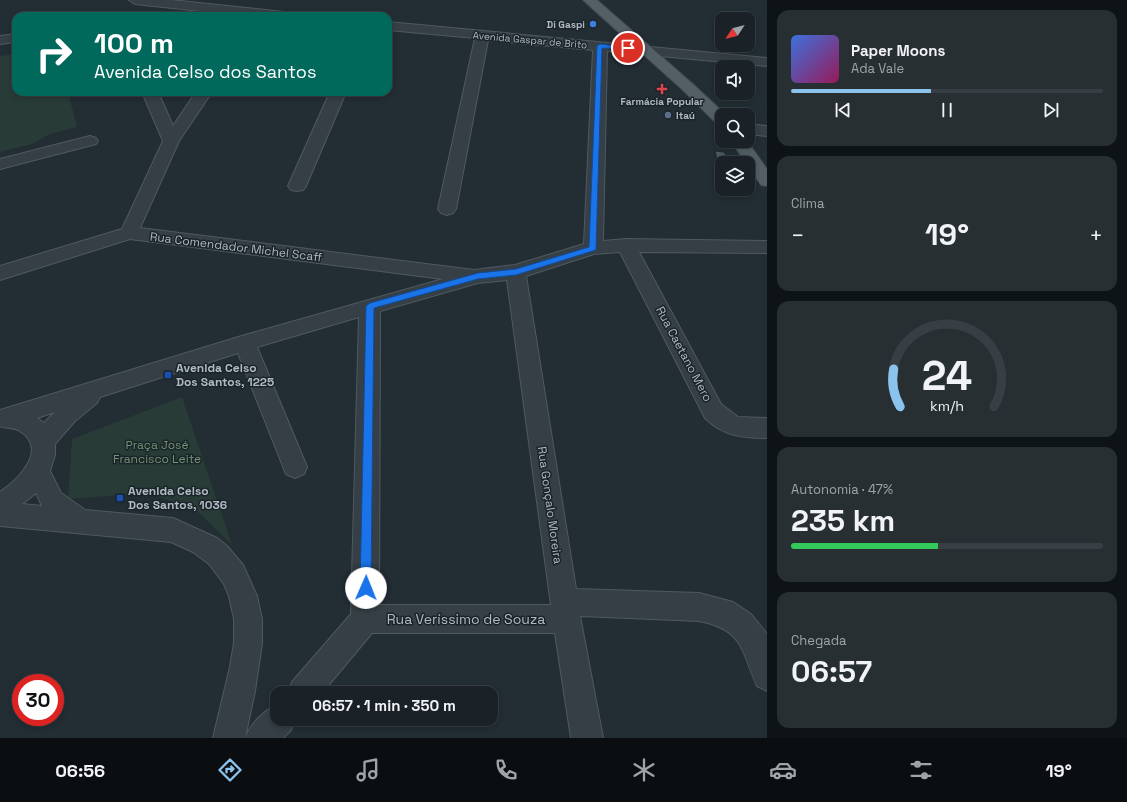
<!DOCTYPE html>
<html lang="pt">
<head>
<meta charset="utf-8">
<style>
	:root { --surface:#1a2227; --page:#272f33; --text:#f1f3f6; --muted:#9fa4a7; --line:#383f44; --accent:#8bc3ec }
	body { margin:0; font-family:"Space Grotesk",sans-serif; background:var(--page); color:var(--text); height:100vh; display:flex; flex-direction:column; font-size:15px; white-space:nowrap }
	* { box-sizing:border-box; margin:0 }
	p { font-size:13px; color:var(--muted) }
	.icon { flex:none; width:22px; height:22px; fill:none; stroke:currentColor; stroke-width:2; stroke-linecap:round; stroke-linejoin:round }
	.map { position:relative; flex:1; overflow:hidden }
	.sheet { display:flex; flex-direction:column; gap:10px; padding:10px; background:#0e1315; width:360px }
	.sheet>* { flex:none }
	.hud { position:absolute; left:12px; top:12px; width:380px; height:84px; border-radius:12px; box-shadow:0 2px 6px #0003,0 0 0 1px var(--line); background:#00695c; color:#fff; overflow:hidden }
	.needle { width:26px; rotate:234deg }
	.tools { position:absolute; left:715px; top:12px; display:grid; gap:8px }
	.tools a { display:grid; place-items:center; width:40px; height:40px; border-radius:8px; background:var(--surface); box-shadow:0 2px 6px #0003,0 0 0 1px var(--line); font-size:20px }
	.speed { position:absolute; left:12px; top:674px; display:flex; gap:8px; font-size:20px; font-weight:700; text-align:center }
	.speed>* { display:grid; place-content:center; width:52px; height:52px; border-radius:50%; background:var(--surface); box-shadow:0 2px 6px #0003,0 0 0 1px var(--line); line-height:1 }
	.speed .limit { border:6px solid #d22; background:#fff; color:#111 }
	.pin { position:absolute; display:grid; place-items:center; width:34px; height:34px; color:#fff; margin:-17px; border:2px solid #fff; border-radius:50%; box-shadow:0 1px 4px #0007 }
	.me { position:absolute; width:44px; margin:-22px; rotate:1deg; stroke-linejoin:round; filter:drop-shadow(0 0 3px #0008) }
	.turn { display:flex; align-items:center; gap:14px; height:84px; padding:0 16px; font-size:18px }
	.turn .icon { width:52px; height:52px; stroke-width:2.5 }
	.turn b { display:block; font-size:28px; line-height:34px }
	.big { font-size:30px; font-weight:700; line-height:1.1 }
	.sheet .card { flex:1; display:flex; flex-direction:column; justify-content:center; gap:6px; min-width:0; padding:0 14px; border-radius:12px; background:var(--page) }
	.sheet .dial { align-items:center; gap:0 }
	.dial svg { height:104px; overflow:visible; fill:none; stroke:var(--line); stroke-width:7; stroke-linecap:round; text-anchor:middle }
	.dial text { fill:var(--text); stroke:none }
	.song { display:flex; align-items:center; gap:12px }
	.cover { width:48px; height:48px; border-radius:6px; background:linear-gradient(135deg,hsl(220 70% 55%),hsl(330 70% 35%)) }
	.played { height:4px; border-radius:2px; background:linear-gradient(90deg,var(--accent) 45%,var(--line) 45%) }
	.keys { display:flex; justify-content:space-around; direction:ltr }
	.heat { display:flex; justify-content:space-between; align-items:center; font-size:22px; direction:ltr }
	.charge { height:6px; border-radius:3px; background:linear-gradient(90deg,#34c759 47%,var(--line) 0) }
	.trip { position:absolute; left:270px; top:686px; width:228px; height:40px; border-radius:12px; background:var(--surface); box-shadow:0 2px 6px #0003,0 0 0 1px var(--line); font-weight:700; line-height:40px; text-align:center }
	.tabs { display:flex; height:64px; justify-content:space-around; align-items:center; background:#0a0e10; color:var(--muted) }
	.tabs .icon { width:28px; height:28px }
	.tabs .active { color:var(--accent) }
	.tabs b { font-size:18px; color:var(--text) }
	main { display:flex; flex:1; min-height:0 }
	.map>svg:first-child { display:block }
	.green { fill:#283b37 }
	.building { fill:#4d5a63; stroke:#1d262c }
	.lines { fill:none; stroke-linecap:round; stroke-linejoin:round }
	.minor-casing { stroke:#4f5a60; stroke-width:2 }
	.major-casing { stroke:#3e484f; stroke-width:2 }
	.minor { fill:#353f45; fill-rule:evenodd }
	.major { fill:#535e65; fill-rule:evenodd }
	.route { fill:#1a73e8; stroke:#114b97 }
	.shop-dot { fill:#3f7fe0; stroke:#1b242a; stroke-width:1.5 }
	.health-dot { fill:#e0444e; stroke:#1b242a; stroke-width:1.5 }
	.service-dot { fill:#5c6f8a; stroke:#1b242a; stroke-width:1.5 }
	.transit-dot { fill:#1a4fb4; stroke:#1b242a; stroke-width:1.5 }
	.labels { text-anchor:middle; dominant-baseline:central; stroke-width:3; stroke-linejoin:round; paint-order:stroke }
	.far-poi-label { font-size:10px; font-weight:bold; fill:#afbac2; stroke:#1b242a; text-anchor:end }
	.far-street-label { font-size:10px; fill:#afbac2; stroke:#1b242a }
	.street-label { font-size:12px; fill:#afbac2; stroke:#1b242a }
	.poi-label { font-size:12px; font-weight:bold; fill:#afbac2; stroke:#1b242a; text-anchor:start }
	.park-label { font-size:12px; fill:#719672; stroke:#1b242a }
	.near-street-label { font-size:14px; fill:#afbac2; stroke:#1b242a }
</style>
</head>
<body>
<main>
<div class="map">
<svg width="767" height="738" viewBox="0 0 767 738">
	<rect width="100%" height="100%" fill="#222d34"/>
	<g class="green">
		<polygon points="16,54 16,92 68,92 77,127 50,134 32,144 0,152 0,56"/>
		<polygon points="182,397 232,545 197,511 149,493 68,499 72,439"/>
	</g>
	<polygon class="building" points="715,151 724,152 729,160 717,159"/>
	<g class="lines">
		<defs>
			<g id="minor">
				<polygon points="129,0 171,0 284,12 289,13 291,16 247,16 135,4"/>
				<path d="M388,22L767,58V66L607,51L603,241L626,239L767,241V253L639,252L721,404L738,417L767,418V438C743,438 723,436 705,418L620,252L594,254L526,276L576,589L699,593L733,602L751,614L767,634V691L757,686C741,650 744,630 699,621L580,616L603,738H571L555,633H372L322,693H288L292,682L351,614L359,317L257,347L307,467L304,474L295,478L286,474L238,353L100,397L97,403L75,421L55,444V455L50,471L61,493L85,510L173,518L217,538L227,546L243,565L257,596L262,619V643L255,691L245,738H213L230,667L234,643V619L229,596L224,584L209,564L193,552L171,542L0,526V492C19,479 50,448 18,430C12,427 6,429 0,426V410L245,335L443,279L130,239L0,280V266L122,229L163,141L142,92H158L173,126L196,92H212L179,141L140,228L474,270L515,265L584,244L593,50L488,40L456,209L453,213L447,215L441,213L438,209L475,38L388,30ZM507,280L551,605H379L380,311L478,283ZM55,412L44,423L37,418ZM36,493L42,506L22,504Z"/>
				<polygon points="16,34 16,42 0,44 0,36"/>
				<polygon points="330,92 346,92 306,186 303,190 297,191 291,190 288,186"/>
				<polygon points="748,124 767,126 767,136 748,134"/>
				<polygon points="90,136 96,138 98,141 96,144 0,169 0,159"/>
				<path d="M277,705V719H295L291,730L283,738H245C251,724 263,711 277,705Z"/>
			</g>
			<g id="major">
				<polygon points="583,0 597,0 695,86 726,115 722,115 722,125 716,123 685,92"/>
				<polygon points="731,141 747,141 767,169 767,186 761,185 748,166 748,163 746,163"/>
			</g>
		</defs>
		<use href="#minor" class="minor-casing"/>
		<use href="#major" class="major-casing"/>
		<use href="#minor" class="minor"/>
		<use href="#major" class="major"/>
	</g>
	<polygon class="route" points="600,44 631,48 628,49 602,48 596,250 516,275 478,279 374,308 371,588 370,592 366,594 362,592 360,588 366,306 370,303 478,273 516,269 589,247 597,46"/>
	<circle class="shop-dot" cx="593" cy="24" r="4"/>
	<path class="health-dot" d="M660 83h4v4h4v4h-4v4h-4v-4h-4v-4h4z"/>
	<circle class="service-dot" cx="668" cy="115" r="4"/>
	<g class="transit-dot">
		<rect x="164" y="371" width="8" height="8" rx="2"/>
		<rect x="116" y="494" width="8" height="8" rx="2"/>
	</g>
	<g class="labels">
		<g class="far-poi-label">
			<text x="585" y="24">Di Gaspi</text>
			<text x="662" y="101" text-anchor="middle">Farmácia Popular</text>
			<text x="676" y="115" text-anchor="start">Itaú</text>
		</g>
		<g class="far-street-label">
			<text transform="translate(530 40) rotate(5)">Avenida Gaspar de Brito</text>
		</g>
		<g class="street-label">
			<text transform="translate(236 247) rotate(7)">Rua Comendador Michel Scaff</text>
			<text transform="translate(684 354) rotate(62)">Rua Caetano Mero</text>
			<text transform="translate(550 505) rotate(82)">Rua Gonçalo Moreira</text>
		</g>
		<g class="poi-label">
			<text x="176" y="368">Avenida Celso<tspan x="176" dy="14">Dos Santos, 1225</tspan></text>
			<text x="128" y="491">Avenida Celso<tspan x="128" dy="14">Dos Santos, 1036</tspan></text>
		</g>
		<g class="park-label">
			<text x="157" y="445">Praça José<tspan x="157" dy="14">Francisco Leite</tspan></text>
		</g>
		<g class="near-street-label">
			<text x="466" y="619">Rua Veríssimo de Souza</text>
		</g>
	</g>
</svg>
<div class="tools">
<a><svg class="needle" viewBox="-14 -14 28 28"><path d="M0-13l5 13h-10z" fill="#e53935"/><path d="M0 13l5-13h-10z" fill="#9fa4a7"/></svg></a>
<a><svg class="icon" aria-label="sound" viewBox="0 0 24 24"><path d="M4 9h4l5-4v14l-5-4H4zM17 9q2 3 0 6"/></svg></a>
<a><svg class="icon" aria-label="search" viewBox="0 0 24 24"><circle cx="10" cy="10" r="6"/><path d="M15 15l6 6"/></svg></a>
<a><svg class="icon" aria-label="layers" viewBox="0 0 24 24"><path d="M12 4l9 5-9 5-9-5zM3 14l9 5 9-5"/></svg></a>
</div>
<div class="speed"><div class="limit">30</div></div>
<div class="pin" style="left:628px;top:48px;background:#d93025"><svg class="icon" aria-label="arrive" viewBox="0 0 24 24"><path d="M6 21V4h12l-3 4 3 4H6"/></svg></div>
<svg class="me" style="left:366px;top:588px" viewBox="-20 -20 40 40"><circle r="19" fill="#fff"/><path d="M0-13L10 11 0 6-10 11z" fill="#1a73e8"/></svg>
<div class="trip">06:57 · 1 min · 350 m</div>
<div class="hud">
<div class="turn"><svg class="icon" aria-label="right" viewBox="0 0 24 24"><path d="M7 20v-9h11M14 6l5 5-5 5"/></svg><div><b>100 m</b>Avenida Celso dos Santos</div></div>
</div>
</div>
<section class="sheet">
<div class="card">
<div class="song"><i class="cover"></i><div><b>Paper Moons</b><p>Ada Vale</p></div></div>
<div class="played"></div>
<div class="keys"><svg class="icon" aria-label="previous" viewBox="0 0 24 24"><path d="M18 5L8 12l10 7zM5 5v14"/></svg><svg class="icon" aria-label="pause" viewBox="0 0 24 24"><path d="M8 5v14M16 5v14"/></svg><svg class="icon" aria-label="next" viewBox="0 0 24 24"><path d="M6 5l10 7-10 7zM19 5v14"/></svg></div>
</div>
<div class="card"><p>Clima</p>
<div class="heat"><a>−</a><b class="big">19°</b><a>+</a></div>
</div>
<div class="card dial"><svg viewBox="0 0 100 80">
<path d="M14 69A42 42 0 1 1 86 69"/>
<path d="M14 69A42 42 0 0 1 9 40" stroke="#8bc3ec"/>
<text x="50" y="56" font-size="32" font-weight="700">24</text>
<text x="50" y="72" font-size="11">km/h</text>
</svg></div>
<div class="card"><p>Autonomia · 47%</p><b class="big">235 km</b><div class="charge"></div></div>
<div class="card"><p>Chegada</p><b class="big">06:57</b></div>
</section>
</main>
<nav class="tabs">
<b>06:56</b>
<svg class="icon active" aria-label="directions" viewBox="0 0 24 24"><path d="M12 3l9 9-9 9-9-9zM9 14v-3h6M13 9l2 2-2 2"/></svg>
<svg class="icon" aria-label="music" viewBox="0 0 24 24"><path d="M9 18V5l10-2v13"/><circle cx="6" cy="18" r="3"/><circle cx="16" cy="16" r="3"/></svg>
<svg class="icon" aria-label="phone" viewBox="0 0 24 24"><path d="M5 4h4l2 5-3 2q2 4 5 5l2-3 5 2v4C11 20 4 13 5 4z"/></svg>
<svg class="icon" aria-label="climate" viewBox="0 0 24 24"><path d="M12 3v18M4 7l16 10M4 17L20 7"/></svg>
<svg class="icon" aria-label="car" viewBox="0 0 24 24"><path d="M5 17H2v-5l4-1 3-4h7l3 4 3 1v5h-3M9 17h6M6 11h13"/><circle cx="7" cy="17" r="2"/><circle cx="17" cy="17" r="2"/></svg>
<svg class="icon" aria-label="filters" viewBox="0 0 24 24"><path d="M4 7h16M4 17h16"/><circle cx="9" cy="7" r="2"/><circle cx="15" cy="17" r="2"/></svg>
<b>19°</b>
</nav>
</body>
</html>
